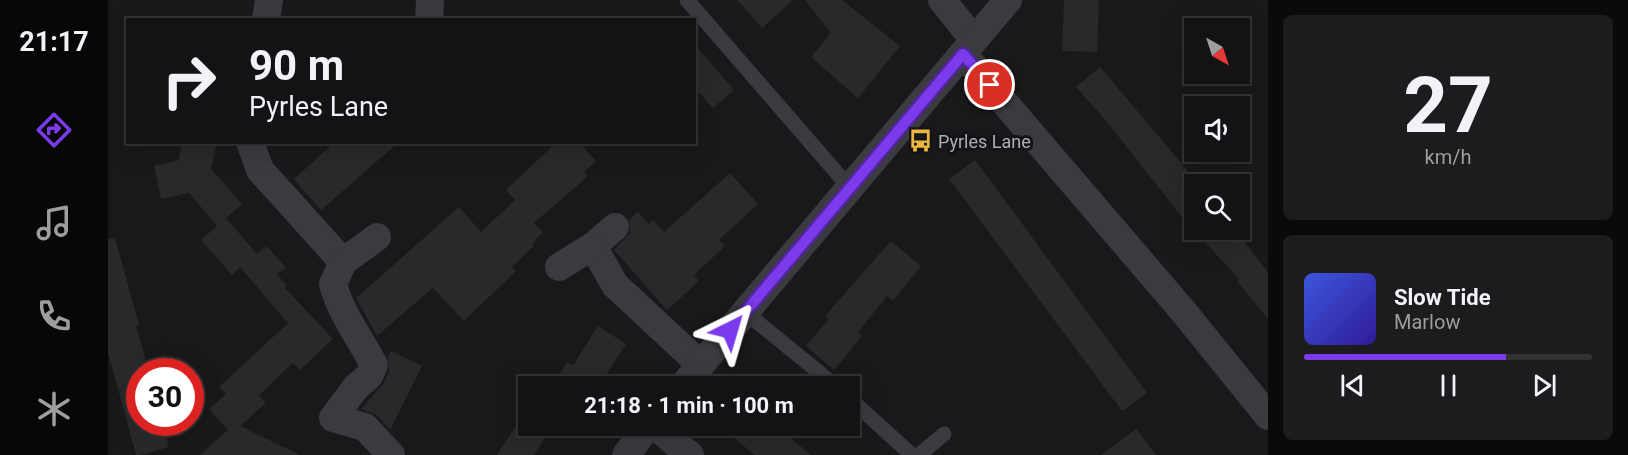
<!DOCTYPE html>
<html lang="en">
<head>
<meta charset="utf-8">
<style>
	:root { --surface:#131214; --page:#1c1b1d; --text:#f1f3f6; --muted:#9d9ea0; --line:#323234; --accent:#7c3aed }
	body { margin:0; font-family:Roboto,sans-serif; background:var(--page); color:var(--text); height:100vh; display:flex; flex-direction:column; font-size:22px; white-space:nowrap }
	* { box-sizing:border-box; margin:0 }
	p { font-size:20px; color:var(--muted) }
	.icon { flex:none; width:33px; height:33px; fill:none; stroke:currentColor; stroke-width:2; stroke-linecap:round; stroke-linejoin:round }
	.map { position:relative; flex:1; overflow:hidden }
	.drawer { display:flex; flex-direction:column; gap:15px; padding:15px; background:#0a0a0b; width:360px }
	.drawer>* { flex:none }
	.banner { position:absolute; left:18px; top:18px; width:570px; height:126px; border-radius:0px; box-shadow:0 6px 24px #0002,0 0 0 2px var(--line); background:#131214; color:var(--text); overflow:hidden }
	.needle { width:39px; rotate:141deg }
	.fabs { position:absolute; left:1076px; top:18px; display:grid; gap:12px }
	.fabs a { display:grid; place-items:center; width:66px; height:66px; border-radius:0px; background:var(--surface); box-shadow:0 6px 24px #0002,0 0 0 2px var(--line); font-size:30px }
	.speed { position:absolute; left:18px; top:358px; display:flex; gap:12px; font-size:30px; font-weight:700; text-align:center }
	.speed>* { display:grid; place-content:center; width:78px; height:78px; border-radius:50%; background:var(--surface); box-shadow:0 6px 24px #0002,0 0 0 2px var(--line); line-height:1 }
	.speed .limit { border:9px solid #d22; background:#fff; color:#111 }
	.pin { position:absolute; display:grid; place-items:center; width:51px; height:51px; color:#fff; margin:-26px; border:3px solid #fff; border-radius:50%; box-shadow:0 2px 6px #0007 }
	.me { position:absolute; width:66px; margin:-33px; rotate:40deg; stroke-linejoin:round; filter:drop-shadow(0 0 4px #0008) }
	.turn { display:flex; align-items:center; gap:21px; height:126px; padding:0 24px; font-size:27px }
	.turn .icon { width:78px; height:78px; stroke-width:2.5 }
	.turn b { display:block; font-size:42px; line-height:51px }
	.drawer .tile { flex:1; display:flex; flex-direction:column; justify-content:center; gap:9px; min-width:0; padding:0 21px; border-radius:9px; background:var(--page) }
	.drawer .dial { align-items:center; gap:0 }
	.dial b { font-size:78px; line-height:1 }
	.song { display:flex; align-items:center; gap:18px }
	.cover { width:72px; height:72px; border-radius:9px; background:linear-gradient(135deg,hsl(230 70% 55%),hsl(250 70% 35%)) }
	.played { height:6px; border-radius:3px; background:linear-gradient(90deg,var(--accent) 70%,var(--line) 70%) }
	.keys { display:flex; justify-content:space-around; direction:ltr }
	.trip { position:absolute; left:410px; top:376px; width:342px; height:60px; border-radius:0px; background:var(--surface); box-shadow:0 6px 24px #0002,0 0 0 2px var(--line); font-weight:700; line-height:60px; text-align:center }
	main { display:flex; flex:1; min-height:0 }
	.dock { display:flex; flex-direction:column; width:108px; justify-content:space-around; align-items:center; background:#080708; color:var(--muted) }
	.dock .icon { width:42px; height:42px }
	.dock .on { color:var(--accent) }
	.dock b { font-size:27px; color:var(--text) }
	.map>svg:first-child { display:block }
	.building { fill:#29292b }
	.lines { fill:none; stroke-linecap:round; stroke-linejoin:round }
	.lane { stroke:#3a3a3f; stroke-width:15 }
	.street { stroke:#3a3a3f; stroke-width:28 }
	.route-casing { stroke:#51269a; stroke-width:15 }
	.route { stroke:#7c3aed; stroke-width:10 }
	.labels { text-anchor:middle; dominant-baseline:central; stroke-width:6; stroke-linejoin:round; paint-order:stroke }
	.poi-label { font-size:18px; fill:#abafba; stroke:#141316; text-anchor:start }
</style>
</head>
<body>
<main>
<nav class="dock">
<b>21:17</b>
<svg class="icon on" aria-label="directions" viewBox="0 0 24 24"><path d="M12 3l9 9-9 9-9-9zM9 14v-3h6M13 9l2 2-2 2"/></svg>
<svg class="icon" aria-label="music" viewBox="0 0 24 24"><path d="M9 18V5l10-2v13"/><circle cx="6" cy="18" r="3"/><circle cx="16" cy="16" r="3"/></svg>
<svg class="icon" aria-label="phone" viewBox="0 0 24 24"><path d="M5 4h4l2 5-3 2q2 4 5 5l2-3 5 2v4C11 20 4 13 5 4z"/></svg>
<svg class="icon" aria-label="climate" viewBox="0 0 24 24"><path d="M12 3v18M4 7l16 10M4 17L20 7"/></svg>
</nav>
<div class="map">
<svg width="1160" height="455" viewBox="0 0 1160 455">
	<rect width="100%" height="100%" fill="#19181a"/>
	<g class="building">
		<polygon points="629,0 685,0 654,28"/>
		<polygon points="697,0 734,0 792,46 750,98 703,57 723,33"/>
		<polygon points="956,0 991,0 989,52 954,51"/>
		<polygon points="586,44 626,90 605,108 586,87"/>
		<polygon points="992,67 1086,178 1086,232 999,122 968,87"/>
		<polygon points="74,142 109,142 103,169 134,204 109,226 81,193 53,199 46,166 71,160"/>
		<polygon points="227,142 291,142 213,210 186,179"/>
		<polygon points="449,142 471,142 488,161 476,172 480,176 426,223 435,232 424,244 426,246 404,267 408,271 356,321 325,288 269,336 248,298 351,207 373,232 407,200 398,190"/>
		<polygon points="867,160 1039,393 1014,411 841,179"/>
		<polygon points="622,173 650,204 611,240 617,246 586,275 591,281 559,310 506,250 522,233 521,220 530,212 541,224 545,220 556,232"/>
		<polygon points="118,218 149,254 159,246 178,268 169,274 179,286 177,288 225,339 192,370 185,363 151,395 158,403 132,426 192,455 92,455 120,430 101,409 118,394 111,387 180,323 132,267 124,275 93,240"/>
		<polygon points="1086,230 1125,230 1141,248 1160,272 1160,319 1129,281 1131,279"/>
		<polygon points="7,238 31,325 28,326 41,372 32,372 32,423 54,423 61,447 33,455 28,455 0,352 0,239"/>
		<polygon points="783,241 813,266 785,301 779,296 750,332 754,336 726,370 698,346 721,319 717,316"/>
		<polygon points="490,326 518,344 490,387 444,387 459,362 465,365"/>
		<polygon points="283,351 314,366 282,430 269,415 253,409 276,383 281,371 280,356"/>
		<polygon points="420,407 420,426 444,426 426,455 389,455"/>
		<polygon points="638,426 668,426 703,455 647,455 627,439"/>
		<polygon points="1028,429 1048,455 993,455"/>
	</g>
	<g class="lines">
		<g class="lane">
			<polyline points="579,0 741,187"/>
			<polyline points="637,312 729,387"/>
			<polyline points="741,398 804,455"/>
			<polyline points="811,455 836,434"/>
		</g>
		<g class="street">
			<polyline points="834,0 866,40"/>
			<polyline points="158,20 161,0"/>
			<polyline points="321,20 322,0"/>
			<polyline points="855,54 1075,311 1160,416"/>
			<polyline points="142,142 152,170 235,262"/>
			<polyline points="507,227 485,246 507,285 593,365"/>
			<path d="M269,237L235,262L225,284C233,314 252,338 266,365L261,376L248,387L225,418L257,427L283,455"/>
			<polyline points="451,267 485,246"/>
			<polyline points="574,387 900,0"/>
			<polyline points="547,426 582,455"/>
			<polyline points="518,455 540,426"/>
		</g>
	</g>
	<g class="lines">
		<defs>
			<polyline id="route" points="622,330 855,54 882,85"/>
		</defs>
		<use href="#route" class="route-casing"/>
		<use href="#route" class="route"/>
	</g>
	<defs>
		<symbol id="bus-bare" viewBox="-9 -9 18 18"><path d="M-5-6H5V4H4V6H2V4H-2V6H-4V4H-5ZM-3.5-4V0h7V-4ZM-3.5 1.2v1.5H-2V1.2ZM2 1.2v1.5H3.5V1.2Z" fill="#eab841" stroke="#141316" stroke-width="2.5" paint-order="stroke"/></symbol>
	</defs>
	<g fill-rule="evenodd">
		<use href="#bus-bare" x="796" y="124" width="33" height="33"/>
	</g>
	<g class="labels">
		<g class="poi-label">
			<text x="830" y="141">Pyrles Lane</text>
		</g>
	</g>
</svg>
<div class="fabs">
<a><svg class="needle" viewBox="-14 -14 28 28"><path d="M0-13l5 13h-10z" fill="#e53935"/><path d="M0 13l5-13h-10z" fill="#9d9ea0"/></svg></a>
<a><svg class="icon" aria-label="sound" viewBox="0 0 24 24"><path d="M4 9h4l5-4v14l-5-4H4zM17 9q2 3 0 6"/></svg></a>
<a><svg class="icon" aria-label="search" viewBox="0 0 24 24"><circle cx="10" cy="10" r="6"/><path d="M15 15l6 6"/></svg></a>
</div>
<div class="speed"><div class="limit">30</div></div>
<div class="pin" style="left:882px;top:85px;background:#d93025"><svg class="icon" aria-label="arrive" viewBox="0 0 24 24"><path d="M6 21V4h12l-3 4 3 4H6"/></svg></div>
<svg class="me" style="left:622px;top:330px" viewBox="-20 -20 40 40"><path d="M0-17L14 15 0 8-14 15z" fill="#7c3aed" stroke="#fff" stroke-width="4"/></svg>
<div class="trip">21:18 · 1 min · 100 m</div>
<div class="banner">
<div class="turn"><svg class="icon" aria-label="right" viewBox="0 0 24 24"><path d="M7 20v-9h11M14 6l5 5-5 5"/></svg><div><b>90 m</b>Pyrles Lane</div></div>
</div>
</div>
<section class="drawer">
<div class="tile dial"><b>27</b><p>km/h</p></div>
<div class="tile">
<div class="song"><i class="cover"></i><div><b>Slow Tide</b><p>Marlow</p></div></div>
<div class="played"></div>
<div class="keys"><svg class="icon" aria-label="previous" viewBox="0 0 24 24"><path d="M18 5L8 12l10 7zM5 5v14"/></svg><svg class="icon" aria-label="pause" viewBox="0 0 24 24"><path d="M8 5v14M16 5v14"/></svg><svg class="icon" aria-label="next" viewBox="0 0 24 24"><path d="M6 5l10 7-10 7zM19 5v14"/></svg></div>
</div>
</section>
</main>
</body>
</html>
